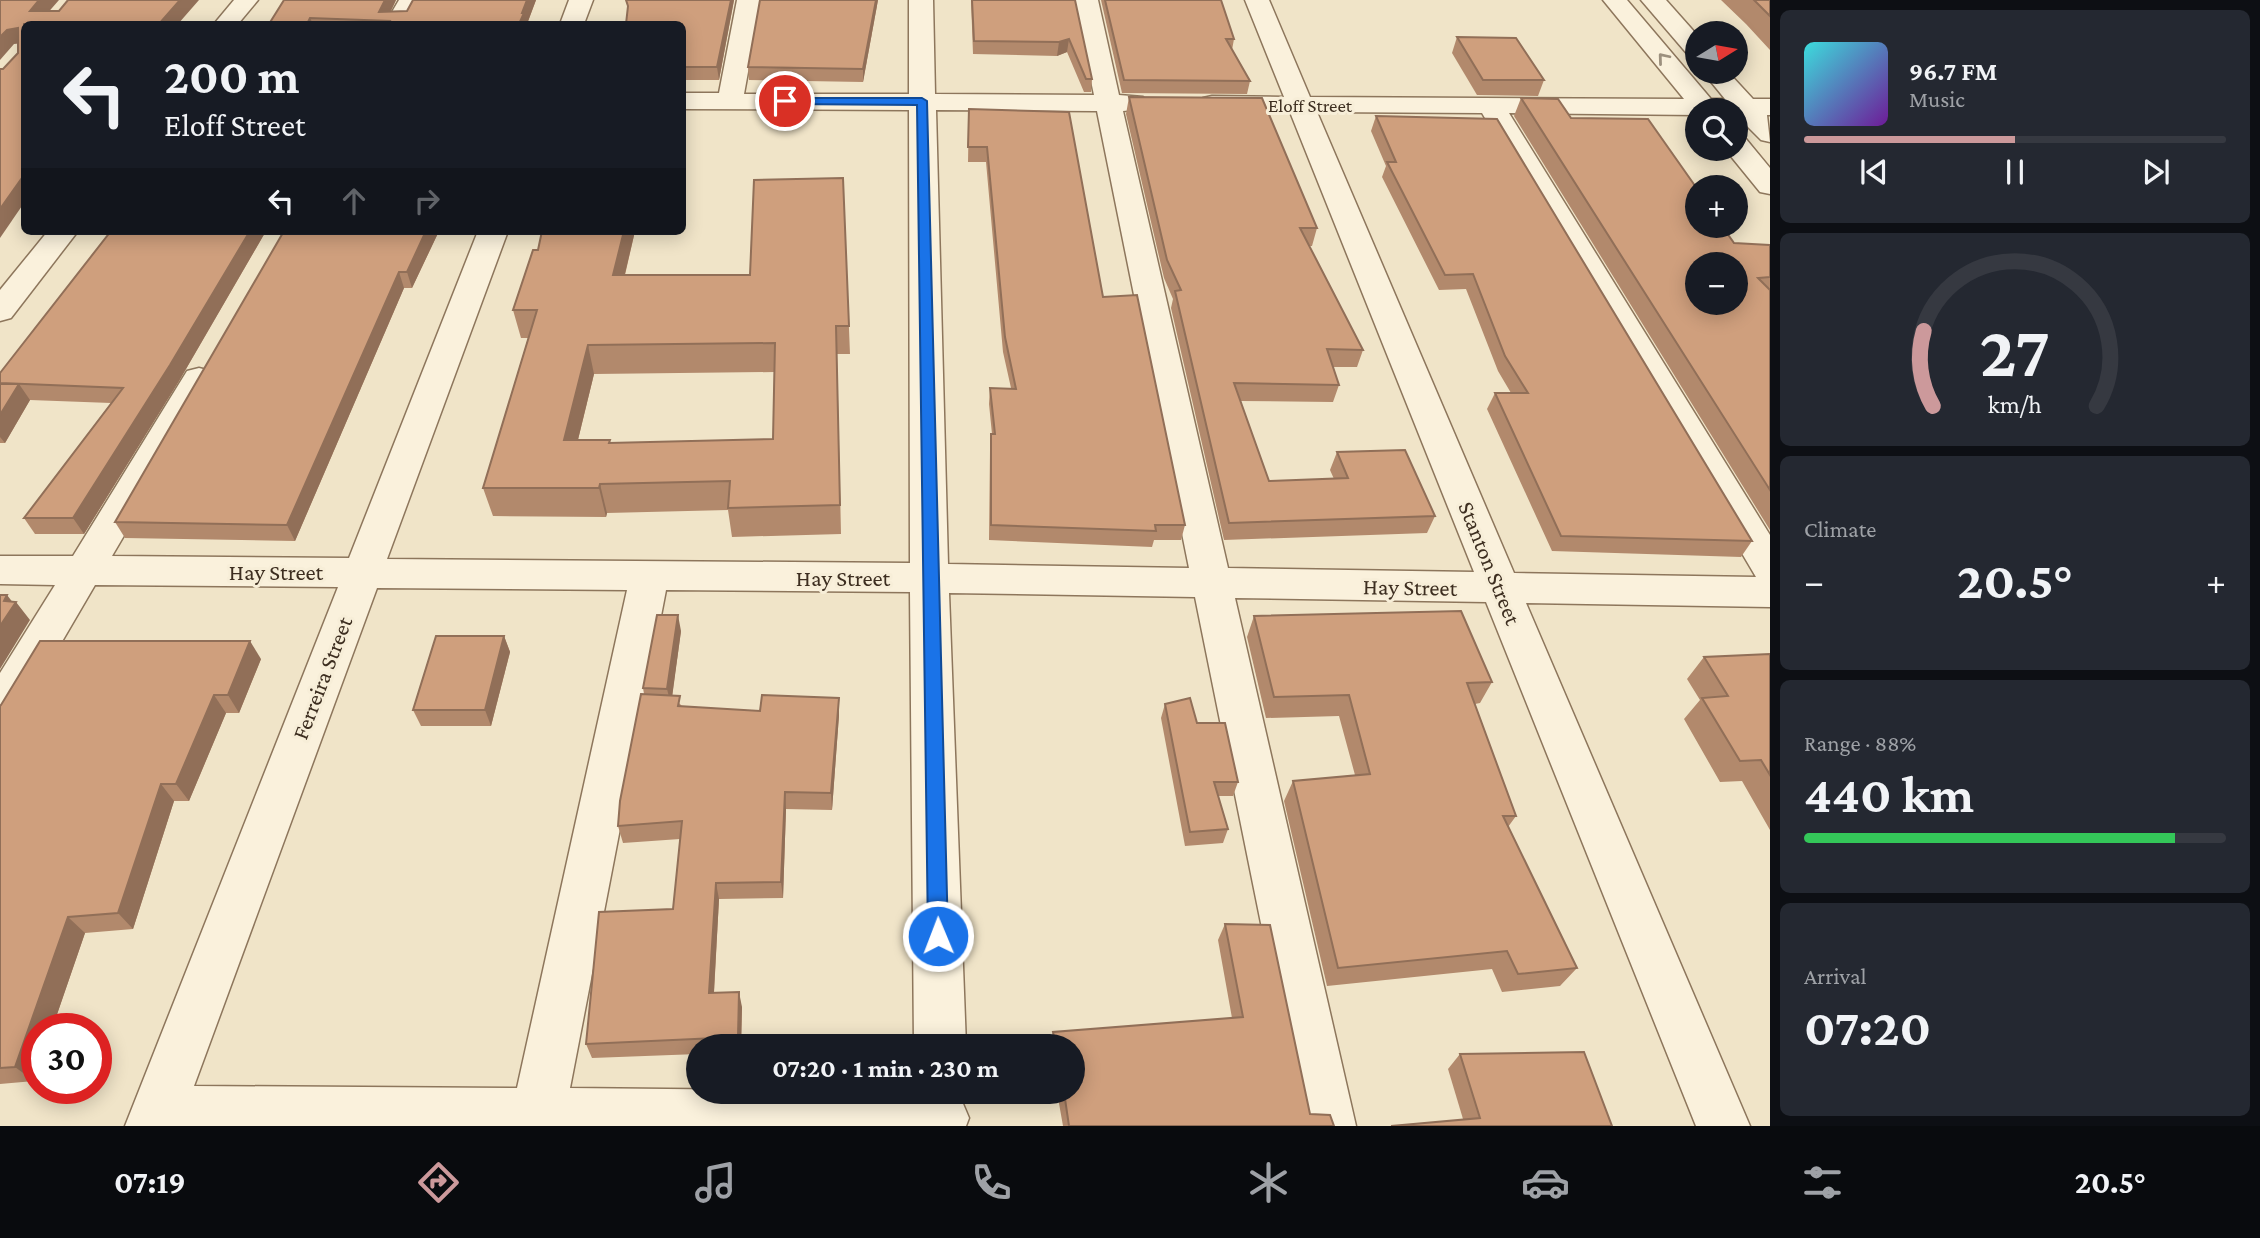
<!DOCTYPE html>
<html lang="en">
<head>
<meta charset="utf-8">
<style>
	:root { --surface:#171b24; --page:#242831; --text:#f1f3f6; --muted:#9ea1a6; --line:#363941; --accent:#cc999b }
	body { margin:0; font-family:"Crimson Pro",serif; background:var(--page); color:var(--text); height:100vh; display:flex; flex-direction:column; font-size:26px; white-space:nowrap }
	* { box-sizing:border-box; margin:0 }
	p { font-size:23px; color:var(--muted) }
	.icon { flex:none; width:38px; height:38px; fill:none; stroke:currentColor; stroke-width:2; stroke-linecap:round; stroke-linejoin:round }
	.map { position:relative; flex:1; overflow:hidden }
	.panel { display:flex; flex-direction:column; gap:10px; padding:10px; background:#0d0f14; width:490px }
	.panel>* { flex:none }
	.banner { position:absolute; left:21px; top:21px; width:665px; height:214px; border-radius:10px; box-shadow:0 4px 18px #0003; background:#171b24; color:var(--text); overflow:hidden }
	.needle { width:46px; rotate:79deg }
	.buttons { position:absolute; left:1685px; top:21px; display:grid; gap:14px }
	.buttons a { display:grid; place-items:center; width:63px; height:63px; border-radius:50%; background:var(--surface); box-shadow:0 4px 18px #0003; font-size:35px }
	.speed { position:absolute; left:21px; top:1013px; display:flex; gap:14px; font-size:35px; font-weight:700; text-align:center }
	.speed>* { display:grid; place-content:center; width:91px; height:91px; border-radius:50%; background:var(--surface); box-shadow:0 4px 18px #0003; line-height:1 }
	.speed .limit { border:10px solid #d22; background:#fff; color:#111 }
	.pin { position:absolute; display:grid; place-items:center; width:60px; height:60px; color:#fff; margin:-30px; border:4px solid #fff; border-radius:50%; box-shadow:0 2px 7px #0007 }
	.me { position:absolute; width:77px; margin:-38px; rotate:359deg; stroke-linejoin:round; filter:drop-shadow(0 0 5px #0008) }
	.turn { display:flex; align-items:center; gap:24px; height:147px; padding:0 28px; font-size:32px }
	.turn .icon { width:91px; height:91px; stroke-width:2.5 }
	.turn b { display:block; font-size:49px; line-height:60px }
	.lanes { display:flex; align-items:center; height:66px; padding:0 28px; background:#0003; justify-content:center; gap:35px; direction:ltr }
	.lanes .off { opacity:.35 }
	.big { font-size:52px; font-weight:700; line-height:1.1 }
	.panel .tile { flex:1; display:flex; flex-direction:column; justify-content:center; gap:10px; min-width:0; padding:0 24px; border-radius:10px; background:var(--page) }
	.panel .dial { align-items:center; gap:0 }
	.dial svg { height:182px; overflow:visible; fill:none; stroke:var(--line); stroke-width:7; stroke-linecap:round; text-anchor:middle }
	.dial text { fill:var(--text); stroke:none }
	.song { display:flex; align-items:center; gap:21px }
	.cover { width:84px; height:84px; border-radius:10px; background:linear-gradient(135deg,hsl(180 70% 55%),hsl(280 70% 35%)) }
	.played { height:7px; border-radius:4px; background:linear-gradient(90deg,var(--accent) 50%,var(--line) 50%) }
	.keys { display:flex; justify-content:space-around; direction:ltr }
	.heat { display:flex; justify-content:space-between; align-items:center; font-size:38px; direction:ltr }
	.charge { height:10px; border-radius:5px; background:linear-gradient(90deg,#34c759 88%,var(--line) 0) }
	.trip { position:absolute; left:686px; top:1034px; width:399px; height:70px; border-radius:35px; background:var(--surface); box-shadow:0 4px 18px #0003; font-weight:700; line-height:70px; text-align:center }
	.menu { display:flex; height:112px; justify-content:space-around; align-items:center; background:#090b0e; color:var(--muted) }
	.menu .icon { width:49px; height:49px }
	.menu .current { color:var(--accent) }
	.menu b { font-size:32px; color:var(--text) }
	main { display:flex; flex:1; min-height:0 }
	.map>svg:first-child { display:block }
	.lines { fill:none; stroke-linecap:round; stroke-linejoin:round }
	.minor-casing { stroke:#8d765c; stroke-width:3 }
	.minor { fill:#faf1dc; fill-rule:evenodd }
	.wall { fill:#b2896c; fill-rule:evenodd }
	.shaded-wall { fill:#916f58 }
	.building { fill:#cf9f7d; stroke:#916f58; stroke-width:2; fill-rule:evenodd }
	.oneway { stroke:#9c907e }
	.route { fill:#1a73e8; stroke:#114b97; stroke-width:2 }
	.labels { text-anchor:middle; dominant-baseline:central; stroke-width:6; stroke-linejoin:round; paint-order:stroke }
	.far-street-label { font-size:19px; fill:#3d2e20; stroke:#f7eed8 }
	.street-label { font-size:23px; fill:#3d2e20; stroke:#f7eed8 }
</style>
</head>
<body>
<main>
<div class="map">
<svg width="1770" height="1126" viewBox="0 0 1770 1126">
	<rect width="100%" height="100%" fill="#f0e4c8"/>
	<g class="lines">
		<defs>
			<g id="minor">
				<polygon points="234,0 258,0 238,24 214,24"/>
				<polygon points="399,0 423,0 409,24 385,24"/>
				<polygon points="569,0 593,0 584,24 560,24"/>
				<path d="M737,0H761L744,94H909V0H933L935,94L1094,95L1074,0H1098L1119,95L1143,97L1147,103L1143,109L1123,111L1228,568L1474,572L1290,112H1212L1203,110L1199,104L1203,98L1212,96L1284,97L1245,0H1269L1310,97L1684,99L1603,0H1627L1711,99H1725L1703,72H1728L1753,99H1770V115H1767L1770,142L1761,140L1736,115V110H1698V115L1509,113L1770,535V607L1526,603L1750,1126H1696L1486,602L1235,598L1356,1126H1302L1195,597L949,593L966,1046H914L910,592L666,590L570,1088L944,1092L961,1099L969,1118L966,1126H125L338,587L95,585L15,722L0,727V673L55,585L0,584V556H73L187,371L199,368L211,371L216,379L112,556L349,558L478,231H508L387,559L910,563L909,110L682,109V93H719ZM936,110L1097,111L1189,568L948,564ZM1317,112L1482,113L1756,577L1514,573ZM377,588L627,590L517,1088L194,1086Z"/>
				<polygon points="1641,0 1666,0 1698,36 1698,58 1689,56"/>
				<polygon points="1736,137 1746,139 1770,168 1770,194 1760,192 1725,149 1736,149"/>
				<polygon points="48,231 78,231 11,318 0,321 0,290"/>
			</g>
		</defs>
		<use href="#minor" class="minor-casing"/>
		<use href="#minor" class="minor"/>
	</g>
	<g class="wall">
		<polygon points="284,0 396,0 391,11 407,11 413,0 536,0 527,24 267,24 269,24"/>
		<polygon points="626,0 734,0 719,80 682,80 682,24 628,9"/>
		<polygon points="760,0 878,0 863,82 749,80 748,67"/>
		<polygon points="971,0 1075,0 1092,79 1091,92 1084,92 1067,52 1057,56 973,54"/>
		<polygon points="1101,0 1221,0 1234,39 1232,50 1250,81 1247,94 1122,93"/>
		<polygon points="1721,0 1770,0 1770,50 1746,24"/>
		<polygon points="1457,37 1544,80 1538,96 1477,95 1452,53"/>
		<polygon points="1129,97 1317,228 1312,246 1309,246 1363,350 1357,367 1333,367 1339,385 1333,402 1240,401 1269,481 1334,479 1330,470 1337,452 1435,516 1427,533 1224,540 1171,308 1173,299 1164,278 1126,114"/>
		<polygon points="1521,98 1571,118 1734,243 1770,245 1770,530 1514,116"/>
		<polygon points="969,109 1103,297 1185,525 1181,540 1154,540 1152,547 989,540 990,450 992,434 989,404 990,388 1011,388 1003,352 986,162 968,162"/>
		<polygon points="1376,116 1752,541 1741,557 1552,551 1487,409 1495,393 1511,393 1498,371 1466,289 1439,290 1382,177 1386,166 1371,131"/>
		<path d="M843,178L850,354H837L841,534L732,537L728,510L607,513L606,517L493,516L483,488L528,338H521L513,310L538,250L542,231H635L625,275H750ZM774,372L773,439L610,443L578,440L594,374Z"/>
		<polygon points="111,231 266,231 179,381 84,534 35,534 24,518 111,403 30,400 5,443 0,443 0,373"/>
		<polygon points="284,231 439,231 412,288 404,288 295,541 125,538 115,522"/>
		<polygon points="1254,616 1492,682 1480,703 1475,704 1516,816 1508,827 1577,968 1560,986 1502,992 1492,969 1327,986 1284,801 1293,781 1355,775 1339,716 1266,718 1247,637"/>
		<polygon points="681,631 672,696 682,706 760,711 839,698 839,715 832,810 786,809 783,898 719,899 714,993 742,1007 741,1046 698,1046 698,1054 592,1058 586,1044 673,909 680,839 623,843 618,826 644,694 643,688"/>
		<polygon points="504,636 510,652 491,726 421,726 413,710"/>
		<polygon points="1770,654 1770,830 1742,781 1720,782 1684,719 1700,700 1687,679 1704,657"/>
		<polygon points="261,659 239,713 226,713 189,801 174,801 133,929 85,933 34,1081 0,1084 0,706"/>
		<polygon points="1165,704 1197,723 1238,782 1233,796 1218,796 1228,829 1223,843 1185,846 1161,718"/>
		<polygon points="1225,924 1310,1114 1334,1126 1063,1126 1057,1092 1073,1092 1073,1046 1050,1046 1053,1032 1232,1018 1218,940"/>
		<polygon points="1460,1054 1612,1126 1463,1119 1448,1069"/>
	</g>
	<g class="shaded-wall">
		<polygon points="39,0 59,0 38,24 30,11"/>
		<polygon points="180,0 199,0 178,24 159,24"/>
		<polygon points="385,0 396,0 386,21 379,12"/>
		<polygon points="527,0 536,0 527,24 519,24 522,13"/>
		<polygon points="731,0 734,0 719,80 717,67"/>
		<polygon points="876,0 878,0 863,82 863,69"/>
		<polygon points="310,18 313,24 307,24"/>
		<polygon points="18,28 24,43 14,44 0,60 0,37 7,30"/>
		<polygon points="1069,39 1067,52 1057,56 1059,42"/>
		<polygon points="24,175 24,203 0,238 0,209"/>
		<polygon points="250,231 266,231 179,381 84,534 73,518"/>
		<polygon points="426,231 439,231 412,288 407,272"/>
		<polygon points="624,231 635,231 618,303 613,275"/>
		<polygon points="399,272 404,288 295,541 287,525"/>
		<polygon points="588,345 594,374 571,468 564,440"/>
		<polygon points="19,384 30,400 5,443 0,437 0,415"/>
		<polygon points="600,484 607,513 606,517 599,488"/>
		<polygon points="7,595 14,604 16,602 30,620 0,669 0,626 4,601"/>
		<polygon points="678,615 681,631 671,705 667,689"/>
		<polygon points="504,636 510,652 491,726 485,710"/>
		<polygon points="250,641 261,659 239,713 228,695"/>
		<polygon points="214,695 226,713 189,801 176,784"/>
		<polygon points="839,698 839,715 832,810 831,793"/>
		<polygon points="161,784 174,801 133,929 118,913"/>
		<polygon points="785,792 786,809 783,898 781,882"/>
		<polygon points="716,883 719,899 713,1008 709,993"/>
		<polygon points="68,917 85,933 52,1029 37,1029 37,1074 34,1081 15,1067"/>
		<polygon points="739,992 742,1007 741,1046 740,1046 738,1037"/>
	</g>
	<g class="building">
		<polygon points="0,0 39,0 30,11 59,11 68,0 180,0 159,24 24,24 24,175 0,209 0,69 3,69 18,53 18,28 7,30 0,37"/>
		<polygon points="284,0 385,0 379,12 407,11 413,0 527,0 522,13 524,13 519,24 389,24 390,21 310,18 307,24 267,24 269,24"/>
		<polygon points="626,0 731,0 717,67 682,67 682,24 626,24 628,6"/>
		<polygon points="760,0 876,0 863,69 748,67"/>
		<polygon points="972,0 1075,0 1092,79 1086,79 1069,39 1059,42 974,41"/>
		<polygon points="1105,0 1221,0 1234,39 1226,39 1250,81 1124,80"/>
		<polygon points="1754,0 1770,0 1770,16"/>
		<polygon points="1457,37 1516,38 1544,80 1483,80"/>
		<polygon points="1129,97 1262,98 1317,228 1300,228 1363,350 1327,349 1339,385 1234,383 1269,481 1348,478 1337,452 1405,450 1435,516 1229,523 1175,291 1181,290 1167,260"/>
		<path d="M1521,98L1558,99L1571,118L1648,119L1698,190V226H1722L1734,243L1770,245V277L1758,278L1770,290V490ZM1698,264H1736V303H1698Z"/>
		<polygon points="969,109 1069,112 1103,297 1137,295 1185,525 1155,525 1156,531 991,525 991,434 995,434 990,388 1016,389 1005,337 987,147 968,147"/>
		<polygon points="1376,116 1497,119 1752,541 1561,536 1495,393 1528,393 1505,356 1473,274 1445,275 1387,162 1396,162"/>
		<path d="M843,178L849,326H836L840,505L728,508L730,481L600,484L599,488H483L537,310H513L533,250H538L542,231H624L613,275H750L754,180ZM775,343L773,439L609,443L610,440H564L588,345Z"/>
		<polygon points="111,231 250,231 170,365 73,518 24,518 123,388 0,383 0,373"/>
		<polygon points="284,231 426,231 407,272 399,272 287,525 115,522"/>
		<polygon points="0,384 19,384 0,415"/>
		<polygon points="0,595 7,595 4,601 16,602 0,626"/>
		<polygon points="1461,611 1492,682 1467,683 1516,816 1503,816 1577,968 1518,974 1507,951 1338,968 1293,781 1370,774 1349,695 1274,697 1254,616"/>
		<polygon points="657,615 678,615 667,689 643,688"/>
		<polygon points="436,636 504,636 485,710 413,710"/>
		<polygon points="40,641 250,641 228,695 214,695 176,784 161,784 118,913 68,917 15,1067 0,1068 0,706 1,705"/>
		<polygon points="1770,654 1770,775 1761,760 1740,761 1702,698 1728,696 1704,657"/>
		<polygon points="641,694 680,696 678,706 760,711 762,695 839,698 831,793 785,792 781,882 716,883 709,993 739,992 738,1037 586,1044 599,912 673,909 682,821 618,826 620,801"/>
		<polygon points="1190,698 1197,723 1225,723 1238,782 1214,782 1228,829 1190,832 1165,704"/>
		<polygon points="1225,924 1270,925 1310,1114 1330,1115 1334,1126 1069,1126 1064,1092 1073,1092 1073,1046 1056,1046 1053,1032 1243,1017"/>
		<polygon points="1584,1052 1612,1126 1391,1126 1480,1118 1460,1054"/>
	</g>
	<defs><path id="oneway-chevron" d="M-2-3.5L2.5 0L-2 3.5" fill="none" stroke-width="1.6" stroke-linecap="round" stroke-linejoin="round" transform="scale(1.75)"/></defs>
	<use class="oneway" href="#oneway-chevron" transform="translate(1663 58) rotate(-130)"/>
	<polygon class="route" points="922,98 927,101 948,936 945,943 938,946 931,943 928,936 917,105 785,104 779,101 785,98"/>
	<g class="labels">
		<g class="far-street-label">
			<text x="1310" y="105">Eloff Street</text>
		</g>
		<g class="street-label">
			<text transform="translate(1490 563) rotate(68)">Stanton Street</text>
			<text x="276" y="572">Hay Street</text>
			<text x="843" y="578">Hay Street</text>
			<text transform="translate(1410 587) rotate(1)">Hay Street</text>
			<text transform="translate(322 678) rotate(-69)">Ferreira Street</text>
		</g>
	</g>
</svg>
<div class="buttons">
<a><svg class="needle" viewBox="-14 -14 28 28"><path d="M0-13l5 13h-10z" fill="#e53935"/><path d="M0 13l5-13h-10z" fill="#9ea1a6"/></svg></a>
<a><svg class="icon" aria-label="search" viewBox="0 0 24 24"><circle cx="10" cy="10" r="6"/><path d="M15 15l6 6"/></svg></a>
<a>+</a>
<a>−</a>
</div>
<div class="speed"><div class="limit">30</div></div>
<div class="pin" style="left:785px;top:101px;background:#d93025"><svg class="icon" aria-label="arrive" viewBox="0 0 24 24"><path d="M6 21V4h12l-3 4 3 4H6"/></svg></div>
<svg class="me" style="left:938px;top:936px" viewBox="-20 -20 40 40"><circle r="17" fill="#1a73e8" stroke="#fff" stroke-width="3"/><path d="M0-11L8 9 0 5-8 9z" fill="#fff"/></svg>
<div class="trip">07:20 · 1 min · 230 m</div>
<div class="banner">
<div class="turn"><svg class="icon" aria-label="left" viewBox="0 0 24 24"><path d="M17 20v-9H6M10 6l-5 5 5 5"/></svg><div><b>200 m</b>Eloff Street</div></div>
<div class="lanes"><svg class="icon" aria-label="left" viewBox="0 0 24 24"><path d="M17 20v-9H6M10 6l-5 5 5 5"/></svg><svg class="icon off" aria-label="ahead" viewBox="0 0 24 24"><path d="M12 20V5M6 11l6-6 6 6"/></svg><svg class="icon off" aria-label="right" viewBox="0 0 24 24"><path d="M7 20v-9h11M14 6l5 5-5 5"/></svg></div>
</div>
</div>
<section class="panel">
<div class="tile">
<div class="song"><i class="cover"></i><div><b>96.7 FM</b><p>Music</p></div></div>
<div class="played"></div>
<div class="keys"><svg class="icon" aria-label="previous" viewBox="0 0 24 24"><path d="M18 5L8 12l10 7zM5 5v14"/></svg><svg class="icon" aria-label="pause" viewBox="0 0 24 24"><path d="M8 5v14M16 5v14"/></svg><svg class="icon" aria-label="next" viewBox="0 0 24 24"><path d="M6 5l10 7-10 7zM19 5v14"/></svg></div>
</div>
<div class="tile dial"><svg viewBox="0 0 100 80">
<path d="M14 69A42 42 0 1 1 86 69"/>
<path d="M14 69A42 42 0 0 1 10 36" stroke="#cc999b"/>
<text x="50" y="56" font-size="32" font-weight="700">27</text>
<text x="50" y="72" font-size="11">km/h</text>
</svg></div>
<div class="tile"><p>Climate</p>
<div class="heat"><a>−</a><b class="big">20.5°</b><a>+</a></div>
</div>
<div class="tile"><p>Range · 88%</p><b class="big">440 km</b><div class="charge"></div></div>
<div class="tile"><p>Arrival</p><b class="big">07:20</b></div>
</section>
</main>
<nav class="menu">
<b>07:19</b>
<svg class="icon current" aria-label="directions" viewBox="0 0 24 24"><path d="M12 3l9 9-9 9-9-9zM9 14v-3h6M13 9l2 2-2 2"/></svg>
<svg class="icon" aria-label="music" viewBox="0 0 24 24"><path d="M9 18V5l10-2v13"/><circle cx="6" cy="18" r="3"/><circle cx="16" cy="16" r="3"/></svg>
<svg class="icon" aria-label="phone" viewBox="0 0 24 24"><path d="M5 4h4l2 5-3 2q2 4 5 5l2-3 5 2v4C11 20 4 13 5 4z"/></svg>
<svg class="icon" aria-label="climate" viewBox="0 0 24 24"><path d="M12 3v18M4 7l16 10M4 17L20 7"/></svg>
<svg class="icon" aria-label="car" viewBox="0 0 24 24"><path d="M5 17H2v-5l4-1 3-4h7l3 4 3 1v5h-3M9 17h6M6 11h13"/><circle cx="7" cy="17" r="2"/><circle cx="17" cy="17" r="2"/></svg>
<svg class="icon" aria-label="filters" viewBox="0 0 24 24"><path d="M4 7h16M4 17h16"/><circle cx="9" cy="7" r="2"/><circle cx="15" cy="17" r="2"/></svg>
<b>20.5°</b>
</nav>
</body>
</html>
